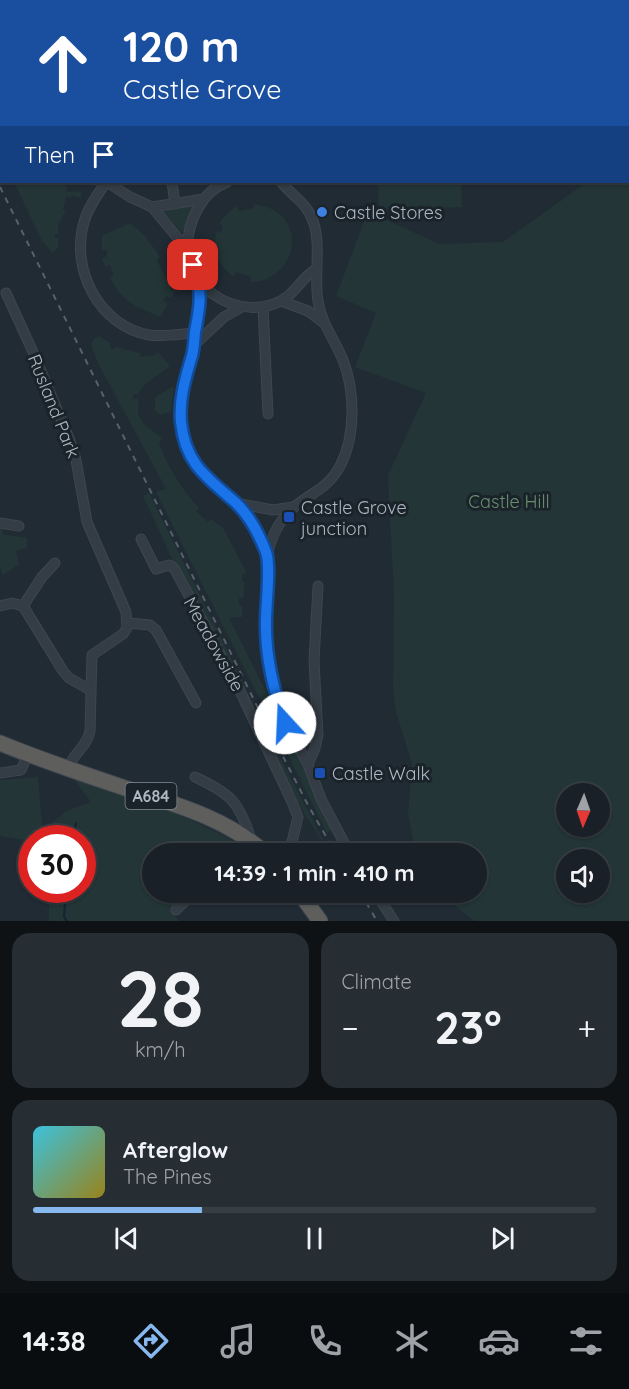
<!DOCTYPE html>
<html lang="en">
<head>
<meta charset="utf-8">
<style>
	:root { --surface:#192027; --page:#262d33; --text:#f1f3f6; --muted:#9fa3a7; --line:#373e44; --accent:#87b7ef }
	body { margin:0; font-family:Quicksand,sans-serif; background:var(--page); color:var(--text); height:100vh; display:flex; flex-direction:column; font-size:22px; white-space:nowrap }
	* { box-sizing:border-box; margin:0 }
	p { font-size:20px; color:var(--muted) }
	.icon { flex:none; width:33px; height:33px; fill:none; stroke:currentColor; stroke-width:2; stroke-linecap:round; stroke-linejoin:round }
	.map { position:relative; height:921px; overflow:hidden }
	.drawer { display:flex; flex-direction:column; gap:12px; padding:12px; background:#0e1215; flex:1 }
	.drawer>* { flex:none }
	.banner { position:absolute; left:0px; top:0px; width:630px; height:183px; box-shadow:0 2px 4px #0004,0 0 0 2px var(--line); background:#1a4fa0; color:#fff; overflow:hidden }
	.needle { width:39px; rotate:182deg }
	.controls { position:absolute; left:556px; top:783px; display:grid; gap:12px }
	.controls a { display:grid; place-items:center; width:54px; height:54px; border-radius:50%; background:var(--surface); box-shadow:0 2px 4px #0004,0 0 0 2px var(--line); font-size:30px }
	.speed { position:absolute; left:18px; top:825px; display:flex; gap:12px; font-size:30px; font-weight:700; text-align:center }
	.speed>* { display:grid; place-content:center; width:78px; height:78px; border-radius:50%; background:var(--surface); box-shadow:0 2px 4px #0004,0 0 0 2px var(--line); line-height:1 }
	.speed .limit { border:9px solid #d22; background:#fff; color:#111 }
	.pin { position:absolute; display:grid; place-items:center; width:51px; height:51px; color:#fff; margin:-26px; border-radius:12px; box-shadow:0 3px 9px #0006 }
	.me { position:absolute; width:66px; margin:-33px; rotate:340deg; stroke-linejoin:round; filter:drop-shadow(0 0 4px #0008) }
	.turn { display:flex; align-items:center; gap:21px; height:126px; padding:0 24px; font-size:27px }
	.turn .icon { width:78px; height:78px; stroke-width:2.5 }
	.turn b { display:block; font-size:42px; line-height:51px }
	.then { display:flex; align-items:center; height:57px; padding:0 24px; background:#0003; gap:12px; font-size:22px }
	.big { font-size:45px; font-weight:800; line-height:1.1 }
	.drawer .widget { flex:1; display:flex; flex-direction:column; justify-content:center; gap:9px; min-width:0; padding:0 21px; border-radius:18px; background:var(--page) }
	.drawer .dial { align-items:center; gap:0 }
	.dial b { font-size:78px; line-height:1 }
	.song { display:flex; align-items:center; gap:18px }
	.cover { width:72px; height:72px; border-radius:9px; background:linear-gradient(135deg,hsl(190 70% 55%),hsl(50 70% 35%)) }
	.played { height:6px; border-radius:3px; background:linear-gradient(90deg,var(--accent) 30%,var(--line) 30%) }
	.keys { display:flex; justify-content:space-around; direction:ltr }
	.heat { display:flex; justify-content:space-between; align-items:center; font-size:33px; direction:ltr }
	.drawer .tiles { flex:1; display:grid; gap:12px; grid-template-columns:1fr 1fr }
	.widget:last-child { grid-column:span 2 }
	.trip { position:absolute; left:142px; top:843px; width:345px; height:60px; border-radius:30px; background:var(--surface); box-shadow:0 2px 4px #0004,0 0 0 2px var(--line); font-weight:800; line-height:60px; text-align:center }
	.dock { display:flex; height:96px; justify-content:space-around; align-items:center; background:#0a0d10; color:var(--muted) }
	.dock .icon { width:42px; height:42px }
	.dock .selected { color:var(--accent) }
	.dock b { font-size:27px; color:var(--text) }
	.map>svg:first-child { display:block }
	.green { fill:#233536; fill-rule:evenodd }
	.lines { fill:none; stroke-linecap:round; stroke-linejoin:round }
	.stream { stroke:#162331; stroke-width:2 }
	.minor-casing { stroke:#3e464f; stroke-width:11 }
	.tertiary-casing { stroke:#3e464f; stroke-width:13 }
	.trunk-casing { stroke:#3f4750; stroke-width:17 }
	.minor { stroke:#343c45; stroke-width:9 }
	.tertiary { stroke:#343c45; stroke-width:10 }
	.trunk { stroke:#5e5e5c; stroke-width:15 }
	.rail { stroke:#56616c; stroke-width:2; stroke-dasharray:6 6; stroke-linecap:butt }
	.route-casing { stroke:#114b97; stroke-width:15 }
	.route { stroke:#1a73e8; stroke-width:10 }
	.shop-dot { fill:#3f7fe0; stroke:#1a222a; stroke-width:2 }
	.transit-dot { fill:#1a4fb4; stroke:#1a222a; stroke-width:2 }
	.labels { text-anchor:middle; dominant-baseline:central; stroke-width:6; stroke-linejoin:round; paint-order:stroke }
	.shield { fill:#1a222a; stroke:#828a94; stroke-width:1.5 }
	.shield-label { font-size:16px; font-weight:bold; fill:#aeb7c2 }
	.poi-label { font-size:18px; fill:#aeb7c2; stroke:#1a222a; text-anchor:start }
	.street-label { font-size:18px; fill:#aeb7c2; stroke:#1a222a }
	.park-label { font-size:18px; fill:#68906e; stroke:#1a222a }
</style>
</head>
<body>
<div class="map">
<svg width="629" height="921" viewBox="0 0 629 921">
	<rect width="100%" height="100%" fill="#212b34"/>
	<g class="green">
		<path d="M609,0H629V921H474L453,904L444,893L477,892V854L416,853L408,814L412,764L396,712L393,691L394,596L388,475L426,393L355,367L376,313L336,296L368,211L439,244L503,242L587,182H628V2L609,1ZM567,794H600V826H567ZM567,860H600V892H567Z"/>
		<polygon points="14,182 66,182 67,192 81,191 81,198 72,196 71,198 66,197 63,209 66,210 58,225 59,233 55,234 55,238 59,238 58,248 52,253 41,239"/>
		<polygon points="378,182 461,182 462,207 379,210"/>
		<path d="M254,204C261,206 271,207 277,212C308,235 287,283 250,282L251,277L236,272L234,277C219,267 211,249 217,231L221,233L223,226L219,224L220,221L235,207H237L239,211L254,208Z"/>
		<polygon points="193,206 183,233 161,211"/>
		<path d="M130,223L145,236L160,257L157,260L171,289L175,291L171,298L166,296L163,301L168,304L160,317C135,305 123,304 110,277L114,275L110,265L105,267L102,258L107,256V250H102V236Z"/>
		<path d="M99,336L110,343V347L113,349L116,347L140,353V356L144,357L145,355L153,356L158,352L170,366C159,376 145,380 138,394H133V399H139L138,414L144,424L162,438L159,443C168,468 181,488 199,508L196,511L208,522L211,519L224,529L245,570V574H242V581L245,582L243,598H239V605L242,606V617L229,618L303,765L317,801L332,830L327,833L156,492L166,489L99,365L91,345L93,339Z"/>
		<polygon points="174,386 171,412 160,415 155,411 155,397"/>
		<polygon points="149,493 287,771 330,853 304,813 293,791 289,792 176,567 143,496"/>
		<polygon points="0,526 3,527 2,534 27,538 27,548 16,551 19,564 3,575 0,568"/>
		<polygon points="38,777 43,838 32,838 31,841 0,836 0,780"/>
		<polygon points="73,778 121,793 181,815 236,842 225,853 153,854 153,892 187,893 170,909 179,921 49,921 49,890 82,890 82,838 51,838 52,823 66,811 91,802"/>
	</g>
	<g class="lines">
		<g class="stream">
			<polyline points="73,838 76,823"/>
			<polyline points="66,890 64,917 67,921"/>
		</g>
		<defs>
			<g id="minor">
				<polyline points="27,0 28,2"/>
				<path d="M106,182C98,194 88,207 84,222C70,269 99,326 149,335C164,337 180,334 195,333"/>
				<polyline points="107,182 130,197 152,207 187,249 199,282 201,303 192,357 185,376 180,401 183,438 189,453 202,473 236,503 253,525 267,555 266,621 268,658 275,694 285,723 308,764 321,799 350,854"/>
				<polyline points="172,182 175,204"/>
				<polyline points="152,207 204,199"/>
				<path d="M187,249C188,221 201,192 227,182"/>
				<path d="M199,282C204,286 208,291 213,294C234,310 267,313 288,296C298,288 305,275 315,270"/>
				<path d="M6,293L33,352L69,438L76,460L87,522L126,612L127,628L123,634L92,655L90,731C87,747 72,754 68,769"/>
				<polyline points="281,301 308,311 325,324"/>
				<polyline points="263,307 268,414"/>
				<polyline points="194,345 224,317 242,307"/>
				<polyline points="236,503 273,510 293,507"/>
				<polyline points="0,523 19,526"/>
				<polyline points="141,539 156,569 169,565 174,568 239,689 292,802 298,817 289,854"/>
				<path d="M267,555C272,537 278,521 293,508C310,493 328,489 340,466C356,436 355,391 343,360C335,340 321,323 318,301C314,277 321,246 314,224C307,202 294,198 281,182"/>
				<polyline points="0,606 12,603 23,606 63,671 69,678 90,690"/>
				<polyline points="23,606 42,577 55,563"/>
				<polyline points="128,623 150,625 156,630 196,703"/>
				<polyline points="308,764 315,748 318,735 314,661 318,586"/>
				<polyline points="0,773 21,770 28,754"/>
				<path d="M195,777C229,793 238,800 250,836V841"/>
				<polyline points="233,854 243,837"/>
				<polyline points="375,892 394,921"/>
				<polyline points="176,910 194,892"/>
			</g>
			<g id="tertiary">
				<polyline points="350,2 352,0"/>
				<polyline points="0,45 2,45"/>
			</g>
			<g id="trunk">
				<path d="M0,743C41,760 83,774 125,788C174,804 227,818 266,854"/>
				<polyline points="299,892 320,921"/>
			</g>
		</defs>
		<use href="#minor" class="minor-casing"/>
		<use href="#tertiary" class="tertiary-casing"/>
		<use href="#trunk" class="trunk-casing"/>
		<use href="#minor" class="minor"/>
		<use href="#tertiary" class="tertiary"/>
		<use href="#trunk" class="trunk"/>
		<g class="rail">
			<polyline points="0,187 257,706 308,805 336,854"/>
			<polyline points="360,892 377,921"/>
		</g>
	</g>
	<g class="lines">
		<defs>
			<path id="route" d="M193,265C203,292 200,306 195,332C194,341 194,351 191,359C185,380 179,399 181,422C185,463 206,477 235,502C249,515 259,534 266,552C271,566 266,603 266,620C265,656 273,689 285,723"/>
		</defs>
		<use href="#route" class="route-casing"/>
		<use href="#route" class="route"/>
	</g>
	<circle class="shop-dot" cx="322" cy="212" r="6"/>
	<g class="transit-dot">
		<rect x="283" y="511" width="12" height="12" rx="3"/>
		<rect x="314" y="767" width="12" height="12" rx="3"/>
	</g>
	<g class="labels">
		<rect class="shield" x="125.5" y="783" width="51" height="26" rx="4.5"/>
		<g class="shield-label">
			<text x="151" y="796">A684</text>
		</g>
		<g class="poi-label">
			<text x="334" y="212">Castle Stores</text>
			<text x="301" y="507">Castle Grove<tspan x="301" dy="21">junction</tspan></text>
			<text x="332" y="773">Castle Walk</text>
		</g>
		<g class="street-label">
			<text transform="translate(54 406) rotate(68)">Rusland Park</text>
			<text transform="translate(214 644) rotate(61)">Meadowside</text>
		</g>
		<g class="park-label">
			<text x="509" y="501">Castle Hill</text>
		</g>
	</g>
</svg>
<div class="controls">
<a><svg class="needle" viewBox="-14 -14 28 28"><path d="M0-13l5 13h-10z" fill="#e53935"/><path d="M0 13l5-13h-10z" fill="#9fa3a7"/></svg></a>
<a><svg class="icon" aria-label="sound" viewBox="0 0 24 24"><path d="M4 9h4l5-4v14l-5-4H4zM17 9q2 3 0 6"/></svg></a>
</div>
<div class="speed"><div class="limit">30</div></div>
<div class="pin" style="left:193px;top:265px;background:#d93025"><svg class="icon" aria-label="arrive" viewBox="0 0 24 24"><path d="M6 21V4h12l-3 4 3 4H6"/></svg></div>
<svg class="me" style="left:285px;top:723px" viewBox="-20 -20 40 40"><circle r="19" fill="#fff"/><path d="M0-13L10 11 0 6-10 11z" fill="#1a73e8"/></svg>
<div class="trip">14:39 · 1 min · 410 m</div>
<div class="banner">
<div class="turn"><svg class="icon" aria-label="ahead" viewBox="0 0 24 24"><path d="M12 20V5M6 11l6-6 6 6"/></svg><div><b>120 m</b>Castle Grove</div></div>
<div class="then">Then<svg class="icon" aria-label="arrive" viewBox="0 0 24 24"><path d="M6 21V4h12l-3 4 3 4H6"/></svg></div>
</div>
</div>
<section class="drawer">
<div class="tiles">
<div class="widget dial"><b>28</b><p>km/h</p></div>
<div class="widget"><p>Climate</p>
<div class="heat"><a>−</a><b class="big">23°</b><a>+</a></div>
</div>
<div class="widget">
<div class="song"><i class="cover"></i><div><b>Afterglow</b><p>The Pines</p></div></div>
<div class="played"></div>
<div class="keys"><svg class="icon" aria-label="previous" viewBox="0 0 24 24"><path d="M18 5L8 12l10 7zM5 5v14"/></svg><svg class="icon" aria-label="pause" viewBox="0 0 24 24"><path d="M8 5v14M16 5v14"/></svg><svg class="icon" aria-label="next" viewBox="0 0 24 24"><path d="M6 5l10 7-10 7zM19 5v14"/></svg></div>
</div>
</div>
</section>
<nav class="dock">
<b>14:38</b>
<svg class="icon selected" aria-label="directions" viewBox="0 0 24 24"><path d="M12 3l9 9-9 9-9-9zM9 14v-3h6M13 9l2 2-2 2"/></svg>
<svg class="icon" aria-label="music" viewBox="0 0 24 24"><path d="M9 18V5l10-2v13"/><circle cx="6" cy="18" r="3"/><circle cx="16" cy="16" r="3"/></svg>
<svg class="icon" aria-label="phone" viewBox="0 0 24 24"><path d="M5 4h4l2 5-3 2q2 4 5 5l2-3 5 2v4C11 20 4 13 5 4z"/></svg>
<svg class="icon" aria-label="climate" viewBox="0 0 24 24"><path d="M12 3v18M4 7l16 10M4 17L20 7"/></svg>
<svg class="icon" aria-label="car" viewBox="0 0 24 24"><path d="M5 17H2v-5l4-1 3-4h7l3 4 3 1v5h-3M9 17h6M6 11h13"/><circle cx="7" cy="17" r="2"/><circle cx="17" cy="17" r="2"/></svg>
<svg class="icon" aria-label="filters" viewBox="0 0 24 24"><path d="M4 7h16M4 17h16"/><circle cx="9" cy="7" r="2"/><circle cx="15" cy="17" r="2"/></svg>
</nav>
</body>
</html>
